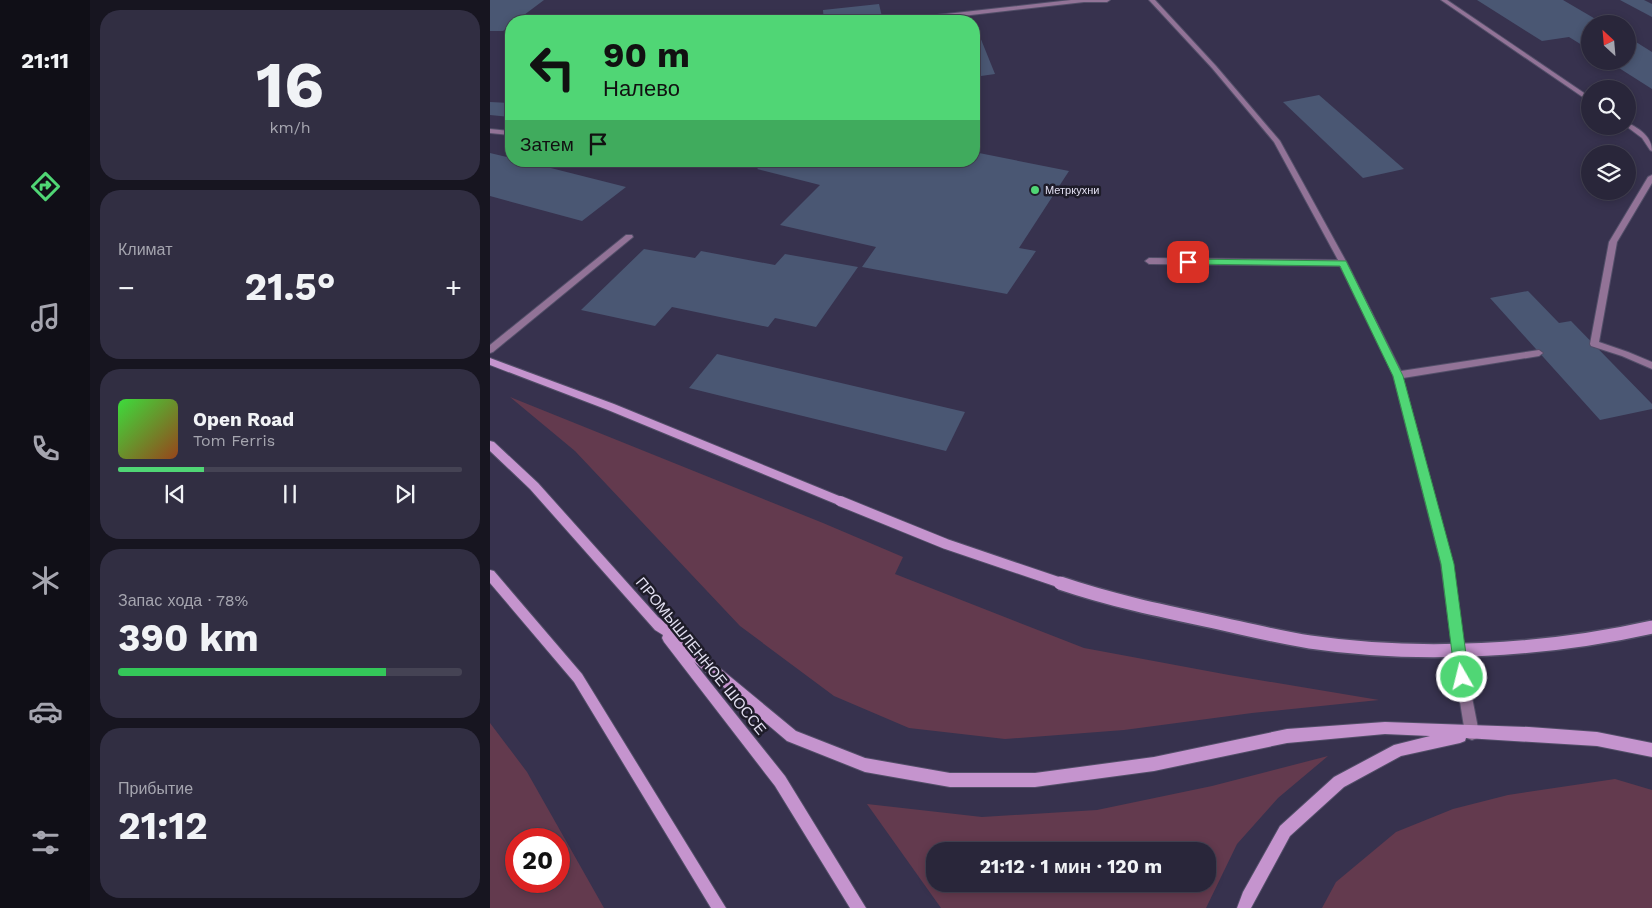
<!DOCTYPE html>
<html lang="ru">
<head>
<meta charset="utf-8">
<style>
	:root { --surface:#29263a; --page:#312e42; --text:#f1f3f6; --muted:#a5a5af; --line:#454354; --accent:#50d675 }
	body { margin:0; font-family:"Work Sans",sans-serif; background:var(--page); color:var(--text); height:100vh; display:flex; flex-direction:column; font-size:19px; white-space:nowrap }
	* { box-sizing:border-box; margin:0 }
	p { font-size:16px; color:var(--muted) }
	.icon { flex:none; width:28px; height:28px; fill:none; stroke:currentColor; stroke-width:2; stroke-linecap:round; stroke-linejoin:round }
	.map { position:relative; flex:1; overflow:hidden }
	.drawer { display:flex; flex-direction:column; gap:10px; padding:10px; background:#171520; width:400px }
	.drawer>* { flex:none }
	.banner { position:absolute; left:15px; top:15px; width:475px; height:152px; border-radius:20px; box-shadow:0 2px 8px #0003,0 0 0 1px var(--line); background:#50d675; color:#111; overflow:hidden }
	.needle { width:32px; rotate:334deg }
	.buttons { position:absolute; left:1091px; top:15px; display:grid; gap:10px }
	.buttons a { display:grid; place-items:center; width:55px; height:55px; border-radius:50%; background:var(--surface); box-shadow:0 2px 8px #0003,0 0 0 1px var(--line); font-size:25px }
	.speed { position:absolute; left:15px; top:828px; display:flex; gap:10px; font-size:25px; font-weight:700; text-align:center }
	.speed>* { display:grid; place-content:center; width:65px; height:65px; border-radius:50%; background:var(--surface); box-shadow:0 2px 8px #0003,0 0 0 1px var(--line); line-height:1 }
	.speed .limit { border:8px solid #d22; background:#fff; color:#111 }
	.pin { position:absolute; display:grid; place-items:center; width:42px; height:42px; color:#fff; margin:-21px; border-radius:10px; box-shadow:0 2px 8px #0006 }
	.me { position:absolute; width:55px; margin:-28px; rotate:352deg; stroke-linejoin:round; filter:drop-shadow(0 0 4px #0008) }
	.turn { display:flex; align-items:center; gap:18px; height:105px; padding:0 15px; font-size:22px }
	.turn .icon { width:65px; height:65px; stroke-width:2.5 }
	.turn b { display:block; font-size:35px; line-height:42px }
	.then { display:flex; align-items:center; height:48px; padding:0 15px; background:#0003; gap:10px; font-size:19px }
	.big { font-size:38px; font-weight:700; line-height:1.1 }
	.drawer .tile { flex:1; display:flex; flex-direction:column; justify-content:center; gap:8px; min-width:0; padding:0 18px; border-radius:20px; background:var(--page) }
	.drawer .dial { align-items:center; gap:0 }
	.dial b { font-size:65px; line-height:1 }
	.song { display:flex; align-items:center; gap:15px }
	.cover { width:60px; height:60px; border-radius:8px; background:linear-gradient(135deg,hsl(120 70% 55%),hsl(20 70% 35%)) }
	.played { height:5px; border-radius:2px; background:linear-gradient(90deg,var(--accent) 25%,var(--line) 25%) }
	.keys { display:flex; justify-content:space-around; direction:ltr }
	.heat { display:flex; justify-content:space-between; align-items:center; font-size:28px; direction:ltr }
	.charge { height:8px; border-radius:4px; background:linear-gradient(90deg,#34c759 78%,var(--line) 0) }
	.trip { position:absolute; left:436px; top:842px; width:290px; height:50px; border-radius:20px; background:var(--surface); box-shadow:0 2px 8px #0003,0 0 0 1px var(--line); font-weight:700; line-height:50px; text-align:center }
	main { display:flex; flex:1; min-height:0 }
	.menu { display:flex; flex-direction:column; width:90px; justify-content:space-around; align-items:center; background:#100f17; color:var(--muted) }
	.menu .icon { width:35px; height:35px }
	.menu .current { color:var(--accent) }
	.menu b { font-size:22px; color:var(--text) }
	.map>svg:first-child { display:block }
	.green { fill:#633a4e; fill-rule:evenodd }
	.building { fill:#4a5773 }
	.lines { fill:none; stroke-linecap:round; stroke-linejoin:round }
	.lane-casing { stroke:#524e68; stroke-width:2 }
	.secondary-casing { stroke:#524e68; stroke-width:2 }
	.lane { fill:#927397; fill-rule:evenodd }
	.secondary { fill:#c594ce; fill-rule:evenodd }
	.secondary-bridge-far1-casing { stroke:#524e68; stroke-width:12; stroke-linecap:butt }
	.secondary-bridge-casing { stroke:#524e68; stroke-width:16; stroke-linecap:butt }
	.secondary-bridge-far1 { stroke:#c594ce; stroke-width:10 }
	.secondary-bridge { stroke:#c594ce; stroke-width:13 }
	.route { fill:#50d675; stroke:#348b4c }
	.poi-dot { fill:#50d675; stroke:#1e1c29; stroke-width:2 }
	.labels { text-anchor:middle; dominant-baseline:central; stroke-width:5; stroke-linejoin:round; paint-order:stroke }
	.far-poi-label { font-size:11px; fill:#e2dff1; stroke:#1e1c29; text-anchor:start }
	.near-street-label { font-size:15px; fill:#e2dff1; stroke:#1e1c29 }
</style>
</head>
<body>
<main>
<nav class="menu">
<b>21:11</b>
<svg class="icon current" aria-label="directions" viewBox="0 0 24 24"><path d="M12 3l9 9-9 9-9-9zM9 14v-3h6M13 9l2 2-2 2"/></svg>
<svg class="icon" aria-label="music" viewBox="0 0 24 24"><path d="M9 18V5l10-2v13"/><circle cx="6" cy="18" r="3"/><circle cx="16" cy="16" r="3"/></svg>
<svg class="icon" aria-label="phone" viewBox="0 0 24 24"><path d="M5 4h4l2 5-3 2q2 4 5 5l2-3 5 2v4C11 20 4 13 5 4z"/></svg>
<svg class="icon" aria-label="climate" viewBox="0 0 24 24"><path d="M12 3v18M4 7l16 10M4 17L20 7"/></svg>
<svg class="icon" aria-label="car" viewBox="0 0 24 24"><path d="M5 17H2v-5l4-1 3-4h7l3 4 3 1v5h-3M9 17h6M6 11h13"/><circle cx="7" cy="17" r="2"/><circle cx="17" cy="17" r="2"/></svg>
<svg class="icon" aria-label="filters" viewBox="0 0 24 24"><path d="M4 7h16M4 17h16"/><circle cx="9" cy="7" r="2"/><circle cx="15" cy="17" r="2"/></svg>
</nav>
<section class="drawer">
<div class="tile dial"><b>16</b><p>km/h</p></div>
<div class="tile"><p>Климат</p>
<div class="heat"><a>−</a><b class="big">21.5°</b><a>+</a></div>
</div>
<div class="tile">
<div class="song"><i class="cover"></i><div><b>Open Road</b><p>Tom Ferris</p></div></div>
<div class="played"></div>
<div class="keys"><svg class="icon" aria-label="previous" viewBox="0 0 24 24"><path d="M18 5L8 12l10 7zM5 5v14"/></svg><svg class="icon" aria-label="pause" viewBox="0 0 24 24"><path d="M8 5v14M16 5v14"/></svg><svg class="icon" aria-label="next" viewBox="0 0 24 24"><path d="M6 5l10 7-10 7zM19 5v14"/></svg></div>
</div>
<div class="tile"><p>Запас хода · 78%</p><b class="big">390 km</b><div class="charge"></div></div>
<div class="tile"><p>Прибытие</p><b class="big">21:12</b></div>
</section>
<div class="map">
<svg width="1162" height="908" viewBox="0 0 1162 908">
	<rect width="100%" height="100%" fill="#37324e"/>
	<g class="green">
		<polygon points="20,397 333,523 413,557 405,574 594,648 739,675 889,700 762,713 634,730 515,739 419,728 344,696 250,626 85,451"/>
		<path d="M0,723L37,772L114,908H0ZM26,839H69V881H26Z"/>
		<path d="M838,756L788,798L747,844L716,908H451L377,804L492,817L607,810L722,786ZM445,851H718V884H445Z"/>
		<polygon points="1125,779 1162,790 1162,908 832,908 846,882 906,832 963,809 1018,795"/>
	</g>
	<g class="building">
		<polygon points="0,0 54,0 26,21 21,21 21,25 13,31 0,31"/>
		<polygon points="987,0 1073,0 1114,24 1100,24 1100,50 1079,37 1052,41"/>
		<polygon points="1130,0 1154,0 1162,4 1162,17"/>
		<polygon points="389,4 393,21 334,21 333,10"/>
		<polygon points="484,27 486,27 505,74 484,77"/>
		<polygon points="1138,37 1162,52 1162,89 1118,61 1138,61"/>
		<polygon points="829,95 914,169 873,178 793,102"/>
		<polygon points="0,102 21,103 21,117 0,115"/>
		<polygon points="484,152 579,171 529,248 546,251 517,294 372,267 386,247 290,225 330,185 267,169 276,161 484,161"/>
		<polygon points="0,153 21,158 21,161 33,161 136,187 92,221 0,196"/>
		<polygon points="154,249 205,258 211,251 285,265 295,254 368,267 326,327 285,318 278,327 182,307 165,326 91,310"/>
		<polygon points="1038,291 1069,323 1081,321 1162,404 1162,409 1110,420 1000,298"/>
		<polygon points="227,354 475,412 456,451 199,388"/>
	</g>
	<g class="lines">
		<defs>
			<g id="lane">
				<polygon points="581,0 620,0 617,2 594,2 438,20 435,18 438,16"/>
				<polygon points="659,0 665,0 726,66 790,141 857,263 911,371 1049,350 1053,353 1049,356 913,378 963,564 978,677 989,733 987,738 982,740 977,738 975,733 966,677 951,564 903,375 850,266 659,264 655,261 659,258 848,260 784,142 722,68"/>
				<polygon points="951,0 957,0 1100,97 1100,102"/>
				<path d="M1138,123C1150,129 1162,137 1162,151L1160,150L1152,138L1136,126H1138Z"/>
				<polygon points="0,129 21,131 21,135 0,133"/>
				<polygon points="1162,175 1162,183 1127,242 1109,342 1138,352 1162,362 1162,369 1132,356 1101,346 1100,344 1119,242 1158,177"/>
				<polygon points="136,235 142,235 143,237 3,352 0,353 0,345"/>
			</g>
			<g id="secondary">
				<polygon points="0,358 124,404 354,498 355,501 354,504 350,505 346,504 118,410 0,365"/>
				<polygon points="0,441 4,442 48,483 168,617 306,731 375,758 460,773 545,773 664,757 797,729 895,722 1039,727 1107,732 1162,743 1162,757 1107,746 976,738 975,741 970,743 911,756 854,787 800,836 761,908 747,908 753,892 790,826 844,777 904,745 940,736 895,734 797,743 664,771 545,787 460,787 375,772 297,741 204,662 295,776 376,908 360,908 285,786 174,642 172,638 173,635 165,630 40,489 0,451"/>
				<polygon points="0,570 4,571 92,674 236,908 221,908 84,682 0,583"/>
			</g>
		</defs>
		<use href="#lane" class="lane-casing"/>
		<use href="#secondary" class="secondary-casing"/>
		<use href="#lane" class="lane"/>
		<use href="#secondary" class="secondary"/>
		<defs>
			<polyline id="secondary-bridge-far1" points="350,501 456,544 574,584"/>
			<path id="secondary-bridge" d="M570,583C620,600 672,611 724,622C756,629 788,637 820,642C929,658 1055,651 1162,627"/>
		</defs>
		<use href="#secondary-bridge-far1" class="secondary-bridge-far1-casing"/>
		<use href="#secondary-bridge" class="secondary-bridge-casing"/>
		<use href="#secondary-bridge-far1" class="secondary-bridge-far1"/>
		<use href="#secondary-bridge" class="secondary-bridge"/>
	</g>
	<polygon class="route" points="698,259 856,261 913,376 964,564 979,677 977,682 972,684 967,682 965,677 951,564 903,376 850,266 695,264 694,262"/>
	<circle class="poi-dot" cx="545" cy="190" r="5"/>
	<g class="labels">
		<g class="far-poi-label">
			<text x="555" y="190">Метркухни</text>
		</g>
		<g class="near-street-label">
			<text transform="translate(211 656) rotate(51)">ПРОМЫШЛЕННОЕ ШОССЕ</text>
		</g>
	</g>
</svg>
<div class="buttons">
<a><svg class="needle" viewBox="-14 -14 28 28"><path d="M0-13l5 13h-10z" fill="#e53935"/><path d="M0 13l5-13h-10z" fill="#a5a5af"/></svg></a>
<a><svg class="icon" aria-label="search" viewBox="0 0 24 24"><circle cx="10" cy="10" r="6"/><path d="M15 15l6 6"/></svg></a>
<a><svg class="icon" aria-label="layers" viewBox="0 0 24 24"><path d="M12 4l9 5-9 5-9-5zM3 14l9 5 9-5"/></svg></a>
</div>
<div class="speed"><div class="limit">20</div></div>
<div class="pin" style="left:698px;top:262px;background:#d93025"><svg class="icon" aria-label="arrive" viewBox="0 0 24 24"><path d="M6 21V4h12l-3 4 3 4H6"/></svg></div>
<svg class="me" style="left:972px;top:677px" viewBox="-20 -20 40 40"><circle r="17" fill="#50d675" stroke="#fff" stroke-width="3"/><path d="M0-11L8 9 0 5-8 9z" fill="#fff"/></svg>
<div class="trip">21:12 · 1 мин · 120 m</div>
<div class="banner">
<div class="turn"><svg class="icon" aria-label="left" viewBox="0 0 24 24"><path d="M17 20v-9H6M10 6l-5 5 5 5"/></svg><div><b>90 m</b>Налево</div></div>
<div class="then">Затем<svg class="icon" aria-label="arrive" viewBox="0 0 24 24"><path d="M6 21V4h12l-3 4 3 4H6"/></svg></div>
</div>
</div>
</main>
</body>
</html>
